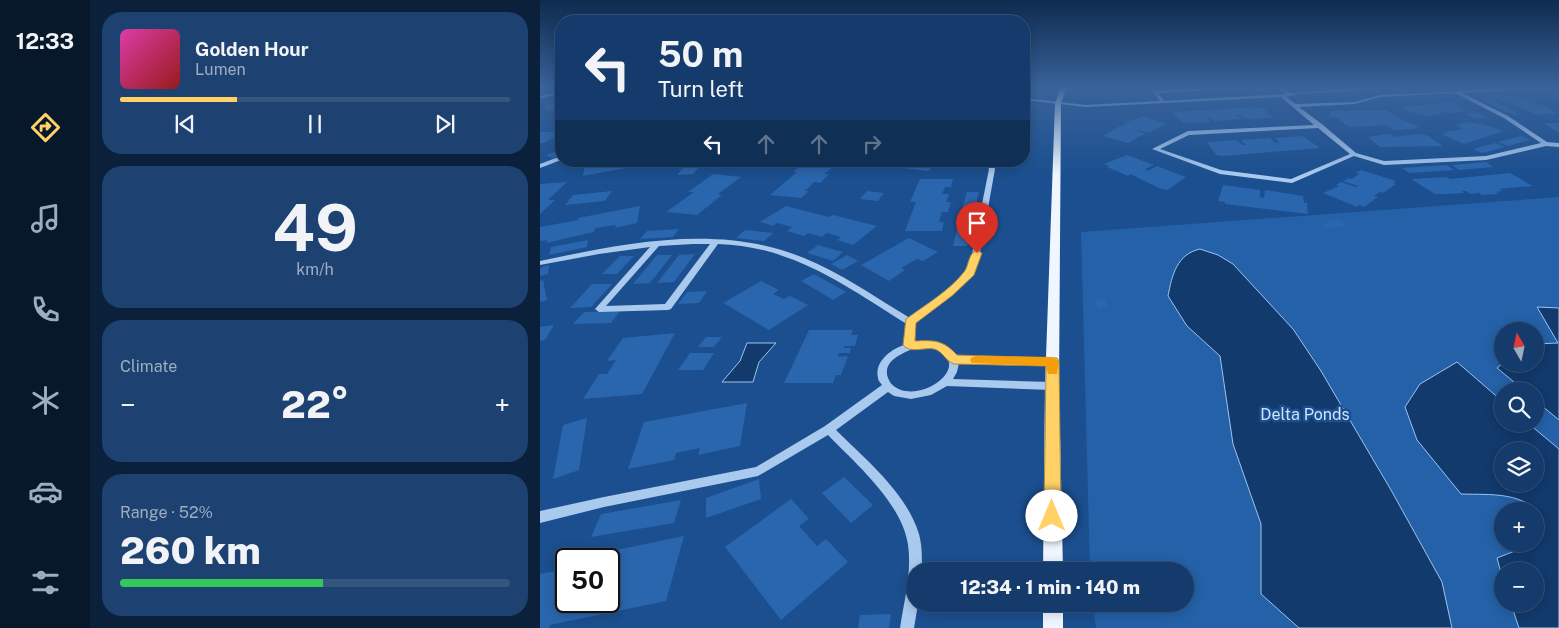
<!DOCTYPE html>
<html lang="en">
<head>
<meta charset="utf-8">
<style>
	:root { --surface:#143b6b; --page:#1d4271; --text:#f1f3f6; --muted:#9dadc1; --line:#33557e; --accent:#ffd166 }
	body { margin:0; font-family:"Public Sans",sans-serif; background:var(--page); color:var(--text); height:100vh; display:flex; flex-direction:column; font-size:19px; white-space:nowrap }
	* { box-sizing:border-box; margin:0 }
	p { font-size:16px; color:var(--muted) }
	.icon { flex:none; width:28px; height:28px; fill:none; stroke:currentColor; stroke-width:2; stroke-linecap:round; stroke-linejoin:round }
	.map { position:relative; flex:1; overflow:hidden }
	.details { display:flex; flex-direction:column; gap:12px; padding:12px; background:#0b203b; width:450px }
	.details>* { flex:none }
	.guide { position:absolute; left:15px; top:15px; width:475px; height:152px; border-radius:20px; box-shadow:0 2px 12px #0003,0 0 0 1px var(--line); background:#143b6b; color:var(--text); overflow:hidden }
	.needle { width:32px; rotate:351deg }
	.fabs { position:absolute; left:954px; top:322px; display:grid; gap:10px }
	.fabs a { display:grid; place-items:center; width:50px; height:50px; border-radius:50%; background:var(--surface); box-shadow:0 2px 12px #0003,0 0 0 1px var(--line); font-size:25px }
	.speed { position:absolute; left:15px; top:548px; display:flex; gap:10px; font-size:25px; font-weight:700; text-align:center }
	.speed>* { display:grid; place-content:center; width:65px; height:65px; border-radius:50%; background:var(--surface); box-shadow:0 2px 12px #0003,0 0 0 1px var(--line); line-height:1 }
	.speed .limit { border:2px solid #111; border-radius:8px; background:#fff; color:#111 }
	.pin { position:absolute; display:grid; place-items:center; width:42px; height:42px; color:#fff; margin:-51px -21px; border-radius:50% 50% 50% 0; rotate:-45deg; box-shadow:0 0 5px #0007 }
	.pin .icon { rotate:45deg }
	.me { position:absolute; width:55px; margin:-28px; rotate:0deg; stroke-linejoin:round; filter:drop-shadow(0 0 4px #0008) }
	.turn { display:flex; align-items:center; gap:18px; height:105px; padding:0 20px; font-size:22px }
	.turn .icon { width:65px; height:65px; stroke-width:2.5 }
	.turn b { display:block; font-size:35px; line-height:42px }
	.lanes { display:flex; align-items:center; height:48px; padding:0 20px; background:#0003; justify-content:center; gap:25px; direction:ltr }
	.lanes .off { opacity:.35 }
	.big { font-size:38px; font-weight:800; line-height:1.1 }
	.details .widget { flex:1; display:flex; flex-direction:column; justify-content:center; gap:8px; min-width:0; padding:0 18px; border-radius:20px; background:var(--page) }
	.details .dial { align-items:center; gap:0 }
	.dial b { font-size:65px; line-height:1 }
	.song { display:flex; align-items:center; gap:15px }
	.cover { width:60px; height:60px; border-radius:8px; background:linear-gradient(135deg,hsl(320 70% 55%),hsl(0 70% 35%)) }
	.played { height:5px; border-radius:2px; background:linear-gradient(90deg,var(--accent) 30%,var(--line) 30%) }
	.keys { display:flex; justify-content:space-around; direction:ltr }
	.heat { display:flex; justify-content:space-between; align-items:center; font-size:28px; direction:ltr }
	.charge { height:8px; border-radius:4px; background:linear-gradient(90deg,#34c759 52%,var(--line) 0) }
	.trip { position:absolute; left:366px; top:562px; width:288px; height:50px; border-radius:25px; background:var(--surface); box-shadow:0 2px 12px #0003,0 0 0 1px var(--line); font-weight:800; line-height:50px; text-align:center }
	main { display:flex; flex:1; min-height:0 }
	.tab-bar { display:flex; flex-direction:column; width:90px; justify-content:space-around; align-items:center; background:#08182b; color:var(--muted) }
	.tab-bar .icon { width:35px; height:35px }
	.tab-bar .on { color:var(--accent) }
	.tab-bar b { font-size:22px; color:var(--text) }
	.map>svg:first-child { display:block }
	.green { fill:#2461a8; fill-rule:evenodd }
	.water { fill:#123a6d; stroke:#9cc4f0; fill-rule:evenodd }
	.building { fill:#2a66ad }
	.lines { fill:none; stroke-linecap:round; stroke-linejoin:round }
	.minor { fill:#a9c9ee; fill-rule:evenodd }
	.major { fill:#f0f6ff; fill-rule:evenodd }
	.route { fill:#ffd166; stroke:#a68842 }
	.slow { fill:#f59e0b }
	.labels { text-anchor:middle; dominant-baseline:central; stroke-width:5; stroke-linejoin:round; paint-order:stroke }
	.near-park-label { font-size:16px; fill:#cfe3fa; stroke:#1b4f8f }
</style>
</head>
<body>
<main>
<nav class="tab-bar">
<b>12:33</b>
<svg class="icon on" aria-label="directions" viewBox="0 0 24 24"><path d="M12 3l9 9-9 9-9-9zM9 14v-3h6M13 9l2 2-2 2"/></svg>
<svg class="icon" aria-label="music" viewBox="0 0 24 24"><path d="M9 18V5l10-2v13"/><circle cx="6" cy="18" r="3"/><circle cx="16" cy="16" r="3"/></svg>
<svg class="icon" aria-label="phone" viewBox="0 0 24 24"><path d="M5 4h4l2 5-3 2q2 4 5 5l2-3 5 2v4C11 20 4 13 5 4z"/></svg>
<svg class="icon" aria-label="climate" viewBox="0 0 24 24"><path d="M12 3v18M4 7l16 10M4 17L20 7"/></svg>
<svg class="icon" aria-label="car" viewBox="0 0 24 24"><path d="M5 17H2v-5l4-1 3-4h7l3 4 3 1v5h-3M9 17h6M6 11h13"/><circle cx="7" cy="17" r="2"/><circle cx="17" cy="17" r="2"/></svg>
<svg class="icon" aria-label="filters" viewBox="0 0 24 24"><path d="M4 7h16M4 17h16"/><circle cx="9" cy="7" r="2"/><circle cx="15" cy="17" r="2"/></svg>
</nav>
<section class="details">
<div class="widget">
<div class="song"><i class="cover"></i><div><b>Golden Hour</b><p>Lumen</p></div></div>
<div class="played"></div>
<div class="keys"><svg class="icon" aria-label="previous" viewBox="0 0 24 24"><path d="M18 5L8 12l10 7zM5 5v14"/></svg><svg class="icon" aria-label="pause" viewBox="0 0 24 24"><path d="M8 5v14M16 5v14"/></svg><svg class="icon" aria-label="next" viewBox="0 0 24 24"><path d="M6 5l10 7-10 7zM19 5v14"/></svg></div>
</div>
<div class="widget dial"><b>49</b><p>km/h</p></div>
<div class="widget"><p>Climate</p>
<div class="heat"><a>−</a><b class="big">22°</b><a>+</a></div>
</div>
<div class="widget"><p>Range · 52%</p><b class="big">260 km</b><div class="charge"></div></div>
</section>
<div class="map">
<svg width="1019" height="628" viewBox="0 0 1019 628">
	<rect width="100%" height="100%" fill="#1b4f8f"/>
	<path class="green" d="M1019,197V628H556L553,604H645V571H550L541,232ZM962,331H995V364H962ZM962,391H995V424H962ZM962,451H995V484H962ZM962,511H995V544H962ZM962,571H995V604H962Z"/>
	<g class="water">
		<path d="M660,249L678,255L693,264L753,329L781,371L851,490L902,582L912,628H759L721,594V524L693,444L680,356L647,326L628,296C632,275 637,254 660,249Z"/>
		<polygon points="997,307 1019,308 1019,420 995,400 995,391 985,391 957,368 962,364 995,364 995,344 1018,343"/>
		<polygon points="207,343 236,343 219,362 213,382 182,382 200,361"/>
		<path d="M917,362L962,401V424H989L1019,449V628H979L971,604H995V571H962V577L957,558L985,547L987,544H995V532L1003,519C986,491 951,495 921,494L877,440L865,407L880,384ZM962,451H995V484H962Z"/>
	</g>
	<g class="building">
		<polygon points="0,87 21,87 0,92"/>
		<polygon points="948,95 972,95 993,104 1002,105 1017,113 998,115"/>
		<polygon points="891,96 896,98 860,100 855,97"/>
		<polygon points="951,100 981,115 973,115 943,101"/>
		<polygon points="20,102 21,109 12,110 5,108 7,107 5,106 6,105"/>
		<polygon points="912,102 927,111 909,113 899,112 902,114 888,116 871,112 861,107"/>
		<polygon points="717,107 723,108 733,118 706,119 701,115 697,115 702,119 674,121 670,117 667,117 671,122 643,123 632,112"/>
		<polygon points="846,110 859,118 880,127 874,127 877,129 854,130 847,125 809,127 797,118 788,116 792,111"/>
		<polygon points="925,113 938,113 947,118 933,118"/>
		<polygon points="603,116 626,124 609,133 598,130 596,131 607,134 600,136 588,143 563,136 578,127 587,124 584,123"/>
		<polygon points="928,122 945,125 963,131 924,144 901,134 907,133 904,132 922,129 916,125"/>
		<polygon points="1004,123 1019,123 1019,133"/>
		<polygon points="0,132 21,132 21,133 4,143 0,143"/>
		<polygon points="849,134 856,137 877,134 886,135 903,146 840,147 828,137"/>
		<polygon points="763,136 780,148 683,156 676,155 667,142 697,140 702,145 706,145 701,140 730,138 735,143 740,143 735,138"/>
		<polygon points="981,136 990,140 968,146 958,142"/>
		<polygon points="955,143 965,147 942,153 933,149"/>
		<polygon points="21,150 21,155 12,158 6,155"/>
		<polygon points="587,155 614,165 605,169 608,171 617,166 646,177 628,190 621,189 590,174 588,176 567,167 569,166 564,164"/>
		<polygon points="58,161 63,162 108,162 97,164 97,166 43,176 45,164"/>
		<polygon points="266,161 293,161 286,167 292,168 284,174 289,174 280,183 274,182 265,191 269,191 261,198 230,195 257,172 253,172"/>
		<polygon points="323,161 398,161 388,171 320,163"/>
		<polygon points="946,162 953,167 919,170 912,165"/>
		<polygon points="907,165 914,170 869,173 862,168"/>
		<polygon points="159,167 153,174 137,175 143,168"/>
		<polygon points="821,170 856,181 853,183 856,184 843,193 840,192 834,196 838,197 824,207 820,205 817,207 783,193 799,186 796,185 801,182 816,187 818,186 803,181 809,178 812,179 819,174 816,173"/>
		<polygon points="970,173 993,186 959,189 963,191 956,192 959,194 942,195 939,193 930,194 926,191 922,191 924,193 907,194 895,194 871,179 906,177 910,179"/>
		<polygon points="173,174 201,177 178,194 182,195 157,215 126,212 154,192 148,192"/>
		<polygon points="380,179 413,179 411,187 405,187 402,194 409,194 406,202 411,202 408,212 402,212 399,222 404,222 402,231 365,231 376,202 370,202"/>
		<polygon points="27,182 8,200 15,200 0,214 0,184"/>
		<polygon points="683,185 720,190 720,197 724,198 725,190 763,196 764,203 767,203 768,214 685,204 685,202 678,201"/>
		<polygon points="72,191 65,201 25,205 33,195"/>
		<polygon points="327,191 344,193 338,201 320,199"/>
		<polygon points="427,192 439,192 432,219 419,219"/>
		<polygon points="100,206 97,223 75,228 76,225 55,228 54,232 6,243 8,240 0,241 0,227 38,220 38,218"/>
		<polygon points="246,206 289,217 293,215 337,226 313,245 297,240 301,237 287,233 282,237 268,233 264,236 247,231 252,227 237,223 233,226 220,222"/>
		<polygon points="800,220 807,227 785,228 781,224 788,224 785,221"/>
		<polygon points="139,229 133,237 100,239 107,231"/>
		<polygon points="205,230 233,233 224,241 196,238"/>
		<polygon points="417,230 431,230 427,246 413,246"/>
		<polygon points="369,238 398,252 383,261 377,259 361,268 365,270 349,281 321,265"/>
		<polygon points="48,240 47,247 9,255 11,247"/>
		<polygon points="278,245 303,252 293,261 267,253"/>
		<polygon points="155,254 134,282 117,283 139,255"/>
		<polygon points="117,255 132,255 110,283 93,284"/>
		<polygon points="307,255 318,261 302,270 291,264"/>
		<polygon points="80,256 94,256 77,274 62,274"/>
		<polygon points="9,265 8,274 0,276 0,268"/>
		<polygon points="274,274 306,292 293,300 261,281"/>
		<polygon points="3,280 7,300 0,302 0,281"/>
		<polygon points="221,281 239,290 233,294 244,299 250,296 268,305 229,330 183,303"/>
		<polygon points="52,284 72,284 51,307 30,308"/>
		<polygon points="167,291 159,303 138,304 147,292"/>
		<polygon points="564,299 568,307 558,309 555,300"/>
		<polygon points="80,311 71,323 33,324 44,312"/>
		<polygon points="14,325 5,340 0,341 0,327"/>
		<polygon points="269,330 313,330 311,335 318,335 315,346 304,346 304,348 311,348 310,353 299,353 298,357 308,356 301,375 296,375 293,383 244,383"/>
		<polygon points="135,333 102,394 43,399 59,374 67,374 76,360 67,361 83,338"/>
		<polygon points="166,337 182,337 174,347 158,347"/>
		<polygon points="150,353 174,353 163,370 138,370"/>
		<polygon points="207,403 200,446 158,455 160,448 136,453 134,460 88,469 104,422"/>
		<polygon points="47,418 39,470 13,479 23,425"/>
		<polygon points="304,477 333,505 311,523 282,493"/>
		<polygon points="219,479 221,499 166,518 166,498"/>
		<polygon points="251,499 269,519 259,526 277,546 286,539 308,562 241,620 185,547"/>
		<polygon points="141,500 134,523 51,537 61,514"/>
		<polygon points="144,536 126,601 10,625 9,628 0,628 0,574 26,569 26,601 69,601 69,559 55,559 57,554"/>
		<polygon points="351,614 349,628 318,628 320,615"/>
	</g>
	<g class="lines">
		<g class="minor">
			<path d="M694,87H717L715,88L618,93L624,101L746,94L735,87H740L751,93L840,87L830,90L759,94L746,97L756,104L815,102L840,95L1014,87L1012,88L922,93L968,116L1007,142L1019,143V147L1006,146L946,160L844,165L814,156L752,183L680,174L612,149L648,131L774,125L741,97L546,107L484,100V98L546,105L620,101L613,92V91ZM915,93L964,118L1001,143L946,156L844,161L816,153L783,125L759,107L815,104L840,97ZM778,128L810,154L751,179L681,170L620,149L649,135Z"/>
			<polygon points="21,92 21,94 0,98 0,96"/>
			<polygon points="21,156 21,160 0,168 0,164"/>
			<path d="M444,161H450L455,169L438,264C423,290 399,306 374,323V342C389,338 408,344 417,357L516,359L518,361L516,363L513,364L419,363L417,372L413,379L512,382L516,383L517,386L516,389L512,390L407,386L391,395L371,399L354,396L348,392L296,430C326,460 366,492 379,534C382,545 382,557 382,568V571H375V604H378L374,628H360C364,601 372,572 368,545C362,503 316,464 288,435L218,476L64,507L0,523V511L64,497L216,467L285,426L342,385C341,383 338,381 338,378C334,362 351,349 364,345L365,323C306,286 252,246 178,244L131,309L128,310L59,312L55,309L110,247L59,254L0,265V261C85,243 180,223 264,258C301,273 335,297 370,318C392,302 416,288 430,264L449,169ZM153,244H170L125,304L66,306L119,246ZM381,346C440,355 393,400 361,390C356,388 351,385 349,380C339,360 367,351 381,346Z"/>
		</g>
		<g class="major">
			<polygon points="521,87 527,87 521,103 519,386 523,571 503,571 505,386 515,103"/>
			<rect x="503" y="604" width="20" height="24"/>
		</g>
	</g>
	<linearGradient id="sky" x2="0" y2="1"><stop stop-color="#0f2b4f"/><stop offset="0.5" stop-color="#39639b"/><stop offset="1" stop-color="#39639b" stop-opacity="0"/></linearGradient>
	<rect width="1019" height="175" fill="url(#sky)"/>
	<path class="route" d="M437,250L442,253L434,275L413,295L376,323L375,341C395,340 403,340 417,355L517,358L519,361L521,516L518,521L512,523L507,521L504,516L506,366L414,364C405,361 403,351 394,349C385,347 370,354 363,345L366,319C385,305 409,291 424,272C429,266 428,253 437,250Z"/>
	<polygon class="slow" points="436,356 512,357 519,361 517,374 508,374 506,366 432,363 430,360 432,357"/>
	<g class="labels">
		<g class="near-park-label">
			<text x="765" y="414">Delta Ponds</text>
		</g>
	</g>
</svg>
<div class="fabs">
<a><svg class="needle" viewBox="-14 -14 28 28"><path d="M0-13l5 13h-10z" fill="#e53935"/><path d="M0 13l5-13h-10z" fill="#9dadc1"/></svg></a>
<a><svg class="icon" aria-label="search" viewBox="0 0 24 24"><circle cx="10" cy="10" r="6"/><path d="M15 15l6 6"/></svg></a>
<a><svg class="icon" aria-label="layers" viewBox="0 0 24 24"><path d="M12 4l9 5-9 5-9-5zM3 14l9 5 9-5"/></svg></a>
<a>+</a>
<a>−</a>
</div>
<div class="speed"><div class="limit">50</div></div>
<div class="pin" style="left:437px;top:253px;background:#d93025"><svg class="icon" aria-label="arrive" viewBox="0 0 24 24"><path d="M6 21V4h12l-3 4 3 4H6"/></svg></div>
<svg class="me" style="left:512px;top:516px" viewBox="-20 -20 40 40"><circle r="19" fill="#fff"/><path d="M0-13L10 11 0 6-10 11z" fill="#ffd166"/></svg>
<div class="trip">12:34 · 1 min · 140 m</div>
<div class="guide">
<div class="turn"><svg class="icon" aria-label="left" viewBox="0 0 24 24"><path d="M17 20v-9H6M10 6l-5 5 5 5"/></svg><div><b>50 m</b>Turn left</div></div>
<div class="lanes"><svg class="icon" aria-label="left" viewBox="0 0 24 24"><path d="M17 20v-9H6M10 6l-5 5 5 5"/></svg><svg class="icon off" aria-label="ahead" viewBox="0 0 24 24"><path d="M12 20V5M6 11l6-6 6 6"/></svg><svg class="icon off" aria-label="ahead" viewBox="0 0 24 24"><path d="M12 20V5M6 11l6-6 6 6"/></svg><svg class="icon off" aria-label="right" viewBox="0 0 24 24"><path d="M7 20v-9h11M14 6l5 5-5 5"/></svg></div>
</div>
</div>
</main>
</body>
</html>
